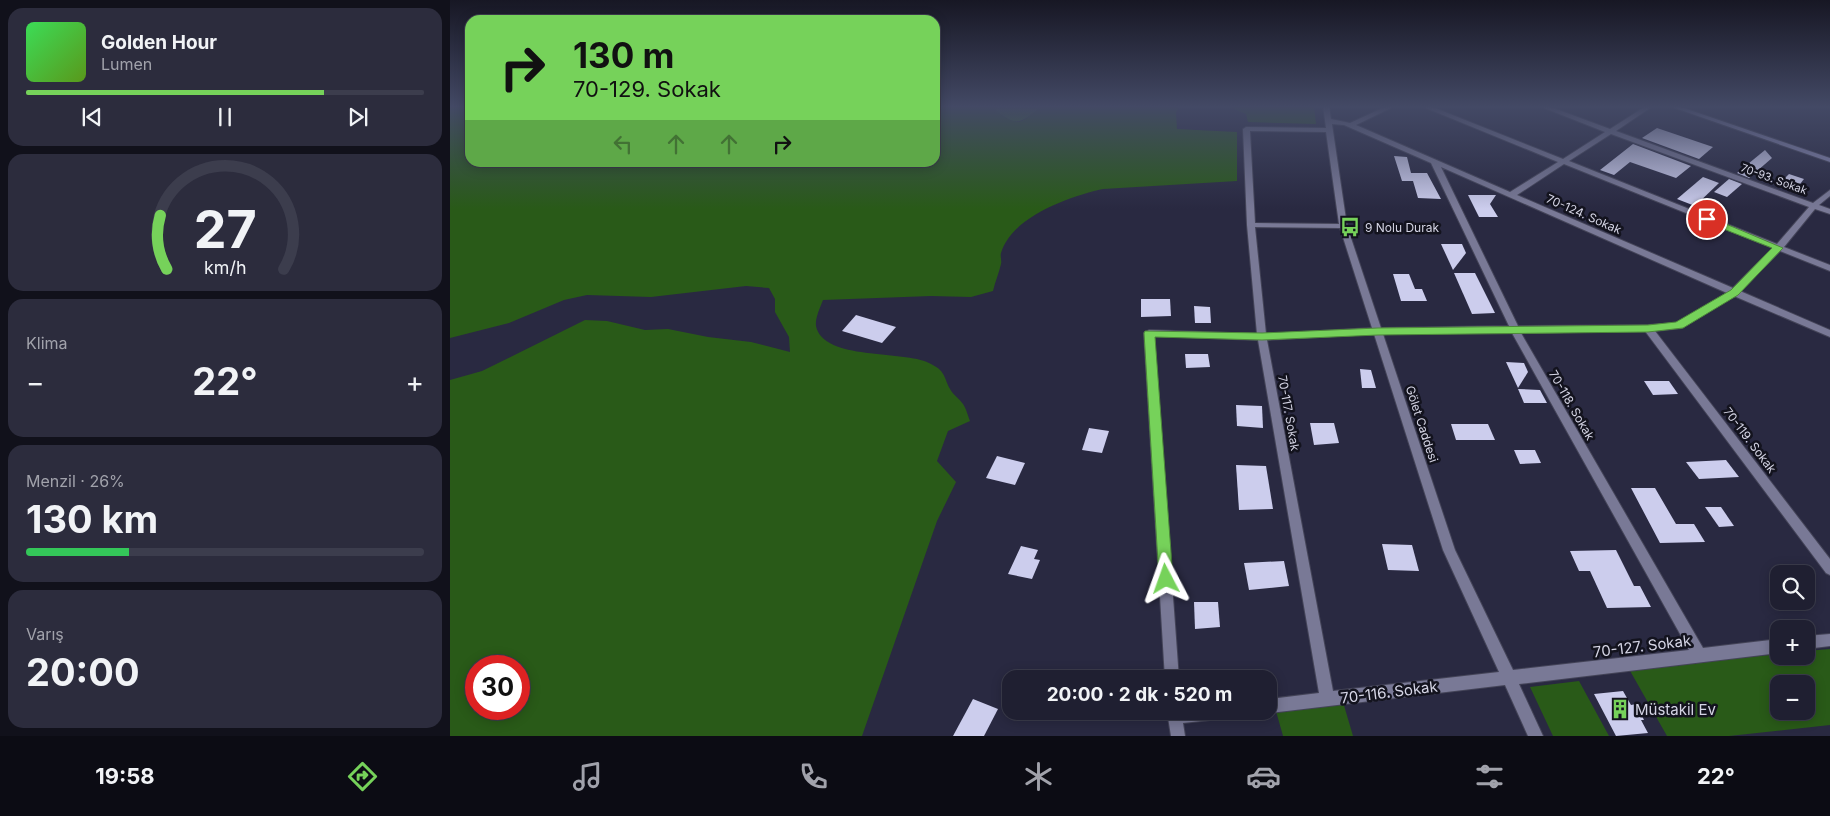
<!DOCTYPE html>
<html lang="tr">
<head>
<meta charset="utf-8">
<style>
	:root { --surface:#1f1f31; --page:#2c2c3d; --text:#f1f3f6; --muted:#a1a2ab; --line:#3c3d4d; --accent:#76d25a }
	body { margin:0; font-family:Inter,sans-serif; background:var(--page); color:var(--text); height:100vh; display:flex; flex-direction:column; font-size:19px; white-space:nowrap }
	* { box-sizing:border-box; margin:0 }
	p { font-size:16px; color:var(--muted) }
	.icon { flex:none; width:28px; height:28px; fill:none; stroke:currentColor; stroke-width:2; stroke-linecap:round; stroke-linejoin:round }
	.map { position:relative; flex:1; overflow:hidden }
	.panel { display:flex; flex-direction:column; gap:8px; padding:8px; background:#11111b; width:450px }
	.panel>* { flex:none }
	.top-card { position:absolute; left:15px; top:15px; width:475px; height:152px; border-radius:15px; box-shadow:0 2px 12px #0003,0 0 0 1px var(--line); background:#76d25a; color:#111; overflow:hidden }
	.fabs { position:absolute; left:1320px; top:565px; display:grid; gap:10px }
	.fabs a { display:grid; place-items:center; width:45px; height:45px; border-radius:10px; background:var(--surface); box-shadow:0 2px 12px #0003,0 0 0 1px var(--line); font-size:25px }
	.speed { position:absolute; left:15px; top:655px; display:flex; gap:10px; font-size:25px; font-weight:700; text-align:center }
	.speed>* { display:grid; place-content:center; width:65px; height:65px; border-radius:50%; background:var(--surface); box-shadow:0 2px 12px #0003,0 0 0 1px var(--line); line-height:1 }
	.speed .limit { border:8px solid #d22; background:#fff; color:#111 }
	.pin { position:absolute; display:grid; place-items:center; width:42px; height:42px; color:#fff; margin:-21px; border:2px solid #fff; border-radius:50%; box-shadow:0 1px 5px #0007 }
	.me { position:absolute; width:55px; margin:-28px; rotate:356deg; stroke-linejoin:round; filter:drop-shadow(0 0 4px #0008) }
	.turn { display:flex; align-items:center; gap:18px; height:105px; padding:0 25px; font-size:22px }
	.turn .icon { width:65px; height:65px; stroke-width:2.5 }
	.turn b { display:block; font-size:35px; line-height:42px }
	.lanes { display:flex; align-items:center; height:48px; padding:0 25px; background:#0003; justify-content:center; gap:25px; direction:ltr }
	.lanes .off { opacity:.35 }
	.big { font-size:38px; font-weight:700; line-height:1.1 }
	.panel .widget { flex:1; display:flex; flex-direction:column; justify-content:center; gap:8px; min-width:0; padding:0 18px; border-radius:15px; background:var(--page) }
	.panel .dial { align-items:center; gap:0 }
	.dial svg { height:130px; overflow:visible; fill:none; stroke:var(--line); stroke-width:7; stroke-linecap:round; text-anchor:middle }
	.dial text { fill:var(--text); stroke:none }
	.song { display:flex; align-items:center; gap:15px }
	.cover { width:60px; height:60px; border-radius:8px; background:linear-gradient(135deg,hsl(130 70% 55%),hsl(90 70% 35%)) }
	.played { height:5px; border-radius:2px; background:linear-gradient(90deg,var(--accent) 75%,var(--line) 75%) }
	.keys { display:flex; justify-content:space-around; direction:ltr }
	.heat { display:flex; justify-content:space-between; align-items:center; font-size:28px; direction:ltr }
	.charge { height:8px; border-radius:4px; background:linear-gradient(90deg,#34c759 26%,var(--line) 0) }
	.trip { position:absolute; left:552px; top:670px; width:275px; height:50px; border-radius:15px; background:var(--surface); box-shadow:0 2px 12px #0003,0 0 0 1px var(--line); font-weight:700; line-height:50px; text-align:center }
	.dock { display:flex; height:80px; justify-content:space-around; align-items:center; background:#0c0c14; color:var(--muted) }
	.dock .icon { width:35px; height:35px }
	.dock .on { color:var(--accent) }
	.dock b { font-size:22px; color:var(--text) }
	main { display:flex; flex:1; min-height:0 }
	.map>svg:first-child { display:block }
	.green { fill:#295a18; fill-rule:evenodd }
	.forest { fill:#336e1f }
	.building { fill:#cccded }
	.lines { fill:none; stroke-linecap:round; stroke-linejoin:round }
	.street-casing { stroke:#444458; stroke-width:2 }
	.secondary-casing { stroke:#444458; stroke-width:2 }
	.street { fill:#797996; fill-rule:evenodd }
	.secondary { fill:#8a8ab3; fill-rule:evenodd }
	.route { fill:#76d25a; stroke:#4d883a }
	.labels { text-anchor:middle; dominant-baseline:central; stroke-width:5; stroke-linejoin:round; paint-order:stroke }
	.far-street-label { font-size:11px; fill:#d4d4e4; stroke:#13131e }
	.street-label { font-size:12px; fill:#d4d4e4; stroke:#13131e }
	.poi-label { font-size:12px; fill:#d4d4e4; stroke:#13131e; text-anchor:start }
	.near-street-label { font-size:15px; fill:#d4d4e4; stroke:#13131e }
	.near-poi-label { font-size:15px; fill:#d4d4e4; stroke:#13131e; text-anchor:start }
</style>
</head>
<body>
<main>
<section class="panel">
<div class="widget">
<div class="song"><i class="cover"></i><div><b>Golden Hour</b><p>Lumen</p></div></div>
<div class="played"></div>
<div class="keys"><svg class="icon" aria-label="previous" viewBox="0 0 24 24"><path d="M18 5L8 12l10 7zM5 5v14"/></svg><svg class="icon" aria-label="pause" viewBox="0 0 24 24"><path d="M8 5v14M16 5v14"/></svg><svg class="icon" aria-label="next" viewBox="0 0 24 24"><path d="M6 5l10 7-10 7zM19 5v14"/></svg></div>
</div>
<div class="widget dial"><svg viewBox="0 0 100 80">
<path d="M14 69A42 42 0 1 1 86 69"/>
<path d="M14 69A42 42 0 0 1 10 36" stroke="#76d25a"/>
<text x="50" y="56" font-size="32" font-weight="700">27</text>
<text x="50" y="72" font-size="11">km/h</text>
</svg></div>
<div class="widget"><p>Klima</p>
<div class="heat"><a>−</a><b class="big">22°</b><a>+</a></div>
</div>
<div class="widget"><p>Menzil · 26%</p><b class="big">130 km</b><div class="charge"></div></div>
<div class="widget"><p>Varış</p><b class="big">20:00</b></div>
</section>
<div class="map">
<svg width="1380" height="736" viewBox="0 0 1380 736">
	<rect width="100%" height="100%" fill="#292941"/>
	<g class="green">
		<path d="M0,106H20V162H485V106H545C546,112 550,114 555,117C570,127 575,119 587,110L586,106H729L726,113L727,129L787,132V181L653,189C621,196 562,216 551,253C550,256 552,261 551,264C549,273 545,282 543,291L521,297L481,296L373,300C370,308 365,318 366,326C373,361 454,350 479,363C496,371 493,376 500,389C503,395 509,398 513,404C516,408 518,416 520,421L498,431L487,461L506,482L487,521L412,736H0V380L32,371L135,320L157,321L195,330L218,329L258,337L301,342L340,352L339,337L325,312V299L319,288L296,286L201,297L137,295L114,300L59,323L0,338ZM26,666H69V709H26Z"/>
		<polygon points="778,106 864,106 866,124 798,122 796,114"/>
		<path d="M1380,649V725L1279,736H1217L1179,669L1329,654V656H1356V651ZM1329,684H1356V711H1329Z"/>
		<polygon points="1129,681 1159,736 1103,736 1080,687"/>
		<polygon points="893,702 903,736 833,736 826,711"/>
	</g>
	<path class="forest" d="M545,106H586L587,110C568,125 566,125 546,111Z"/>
	<g class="building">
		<polygon points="1207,128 1263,147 1249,159 1192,138"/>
		<polygon points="1183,144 1241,166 1226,178 1180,162 1164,175 1150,170"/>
		<polygon points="1315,150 1322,158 1299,178 1287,173"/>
		<polygon points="944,156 957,157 961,173 977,173 991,199 968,198 963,181 952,181"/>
		<polygon points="1339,174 1354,179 1346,189 1330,183"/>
		<polygon points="1253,177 1269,183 1245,206 1227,199"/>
		<polygon points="1279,179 1292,184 1277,197 1264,192"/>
		<polygon points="1018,195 1046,195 1040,204 1048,217 1029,217"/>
		<polygon points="991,244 1012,244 1016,253 1003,270"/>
		<polygon points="1004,273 1025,273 1045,313 1022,314"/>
		<polygon points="943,274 959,274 965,289 972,289 977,301 951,301"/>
		<polygon points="691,299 720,299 721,316 691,317"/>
		<polygon points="744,306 760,307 761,323 745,323"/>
		<polygon points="406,315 446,327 432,343 392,331"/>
		<polygon points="735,354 758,354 760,367 736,368"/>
		<polygon points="1056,362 1074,363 1078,372 1068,388"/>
		<polygon points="910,369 921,370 926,388 912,388"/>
		<polygon points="1194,381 1219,381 1228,394 1203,395"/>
		<polygon points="1068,389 1090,390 1097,403 1074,403"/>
		<polygon points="786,405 812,406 813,428 787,426"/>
		<polygon points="860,423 884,423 889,443 864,445"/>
		<polygon points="1001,424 1038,424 1045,440 1006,440"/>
		<polygon points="639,428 659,431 652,453 632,450"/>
		<polygon points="1064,450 1085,450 1091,463 1070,464"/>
		<polygon points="547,456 575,463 565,485 536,478"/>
		<polygon points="1276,460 1289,477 1249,479 1236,462"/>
		<polygon points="786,465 816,466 823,509 789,510"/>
		<polygon points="1181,488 1205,488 1226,524 1244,524 1255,542 1210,543"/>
		<polygon points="1255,507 1271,507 1284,526 1269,527"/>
		<polygon points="932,544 962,545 969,571 938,570"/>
		<polygon points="571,546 588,550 584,559 590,560 582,579 558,574"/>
		<polygon points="1166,550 1184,586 1190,586 1201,607 1157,608 1140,571 1129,571 1120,551"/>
		<polygon points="834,561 839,586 799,590 794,563"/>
		<polygon points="744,602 768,602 770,627 745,629"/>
		<polygon points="1173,691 1181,705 1186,704 1194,720 1191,720 1198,733 1166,736 1144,694"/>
		<polygon points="523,699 548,709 534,736 503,736"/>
	</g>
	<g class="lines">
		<defs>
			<g id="street">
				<path d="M873,106H879L881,119L900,123L937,106H945L906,125L1060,192L1108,162L971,106H980L1113,159L1155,132L1089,106H1098L1160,129L1196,106H1203L1166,131L1363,203L1380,190V196L1369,205L1380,209V214L1365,209L1334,247L1380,265V271L1330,251L1290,291L1380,330V337L1284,296L1232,328L1205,331L1380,559V575L1376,573L1195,331L1071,333L1253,648L1329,639V653L1069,684L1093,736H1078L1055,685L819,713L814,711H819V699L869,693L808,340L704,336L729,679H715L694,333L699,330L807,334L797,225L793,129L796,127L876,128ZM882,124L894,125L981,163L1059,326L931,328L897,226ZM800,131L876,132L889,224L805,223ZM1161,134L1359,207L1327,244L1119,161ZM1114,164L1323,248L1283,288L1067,195ZM991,167L1277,293L1227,323L1198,325L1068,326ZM805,227L890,228L922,328L816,334ZM1062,333L1239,650L1063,670L1005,550L933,334ZM924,334L993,550L1049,672L883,691L817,340Z"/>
				<polygon points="1380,634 1380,646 1356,649 1356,636"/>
				<polygon points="717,711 785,711 783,716 778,718 733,723 735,736 721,736"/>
			</g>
			<polygon id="secondary" points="1219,106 1228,106 1380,158 1380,162"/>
		</defs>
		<use href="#street" class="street-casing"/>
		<use href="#secondary" class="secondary-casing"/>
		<use href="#street" class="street"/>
		<use href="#secondary" class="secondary"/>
	</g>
	<linearGradient id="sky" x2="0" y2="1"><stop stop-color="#171724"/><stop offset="0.51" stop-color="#434965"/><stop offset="1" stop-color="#434965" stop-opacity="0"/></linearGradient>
	<rect width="1380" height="209" fill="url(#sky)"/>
	<polygon class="route" points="1257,216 1333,248 1288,295 1233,328 1198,332 928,335 812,340 705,337 723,579 721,584 716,586 711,584 709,579 694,333 695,331 812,333 928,328 1198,325 1226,322 1281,290 1322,248 1253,221 1252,219"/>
	<defs>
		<symbol id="bus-bare" viewBox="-9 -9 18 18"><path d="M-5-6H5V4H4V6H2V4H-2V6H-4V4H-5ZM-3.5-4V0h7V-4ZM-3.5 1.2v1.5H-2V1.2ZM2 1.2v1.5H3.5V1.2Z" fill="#76d25a" stroke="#13131e" stroke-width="2.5" paint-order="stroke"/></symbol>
		<symbol id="building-bare" viewBox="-9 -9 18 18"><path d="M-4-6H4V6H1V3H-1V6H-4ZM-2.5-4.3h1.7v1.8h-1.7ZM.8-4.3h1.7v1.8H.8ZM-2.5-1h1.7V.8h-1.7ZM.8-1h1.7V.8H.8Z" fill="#76d25a" stroke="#13131e" stroke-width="2.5" paint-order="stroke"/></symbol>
	</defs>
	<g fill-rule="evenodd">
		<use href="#bus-bare" x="886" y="213" width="28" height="28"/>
		<use href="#building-bare" x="1156" y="695" width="28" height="28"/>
	</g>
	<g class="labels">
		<g class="far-street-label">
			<text transform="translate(1324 179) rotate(20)">70-93. Sokak</text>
		</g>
		<g class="street-label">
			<text transform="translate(1134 214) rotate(24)">70-124. Sokak</text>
			<text transform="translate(1122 405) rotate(60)">70-118. Sokak</text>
			<text transform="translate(839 413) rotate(80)">70-117. Sokak</text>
			<text transform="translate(972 424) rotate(72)">Gölet Caddesi</text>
			<text transform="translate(1300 440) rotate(53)">70-119. Sokak</text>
		</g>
		<g class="poi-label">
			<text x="915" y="227">9 Nolu Durak</text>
		</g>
		<g class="near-street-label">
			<text transform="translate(1192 646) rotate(-7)">70-127. Sokak</text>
			<text transform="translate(939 692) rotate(-7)">70-116. Sokak</text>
		</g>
		<g class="near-poi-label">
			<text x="1185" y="709">Müstakil Ev</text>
		</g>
	</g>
</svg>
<div class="fabs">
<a><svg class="icon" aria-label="search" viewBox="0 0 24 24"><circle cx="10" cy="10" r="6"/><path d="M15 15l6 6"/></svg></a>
<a>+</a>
<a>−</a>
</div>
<div class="speed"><div class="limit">30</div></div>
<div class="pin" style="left:1257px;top:219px;background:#d93025"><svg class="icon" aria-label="arrive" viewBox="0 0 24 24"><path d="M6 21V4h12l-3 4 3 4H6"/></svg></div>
<svg class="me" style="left:716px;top:579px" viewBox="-20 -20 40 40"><path d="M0-17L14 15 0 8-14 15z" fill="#76d25a" stroke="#fff" stroke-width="4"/></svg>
<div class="trip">20:00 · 2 dk · 520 m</div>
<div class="top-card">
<div class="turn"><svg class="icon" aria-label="right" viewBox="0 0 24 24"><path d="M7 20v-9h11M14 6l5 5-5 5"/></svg><div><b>130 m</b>70-129. Sokak</div></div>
<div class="lanes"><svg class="icon off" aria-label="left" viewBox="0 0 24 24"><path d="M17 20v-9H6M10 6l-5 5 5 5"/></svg><svg class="icon off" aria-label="ahead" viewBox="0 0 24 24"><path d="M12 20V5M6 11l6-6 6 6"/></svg><svg class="icon off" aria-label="ahead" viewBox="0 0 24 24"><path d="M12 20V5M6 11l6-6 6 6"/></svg><svg class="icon" aria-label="right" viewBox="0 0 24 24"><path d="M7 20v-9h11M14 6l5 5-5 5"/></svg></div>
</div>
</div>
</main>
<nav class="dock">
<b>19:58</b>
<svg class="icon on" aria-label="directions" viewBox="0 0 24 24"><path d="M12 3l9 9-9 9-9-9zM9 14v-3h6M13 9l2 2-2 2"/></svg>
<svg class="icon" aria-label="music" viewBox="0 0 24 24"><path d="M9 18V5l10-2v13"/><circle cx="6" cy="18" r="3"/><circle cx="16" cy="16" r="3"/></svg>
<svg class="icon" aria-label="phone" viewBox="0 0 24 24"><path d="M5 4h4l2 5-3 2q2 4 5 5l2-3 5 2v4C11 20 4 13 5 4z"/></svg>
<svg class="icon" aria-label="climate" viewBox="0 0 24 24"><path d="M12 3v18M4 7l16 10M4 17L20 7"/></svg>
<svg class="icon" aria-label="car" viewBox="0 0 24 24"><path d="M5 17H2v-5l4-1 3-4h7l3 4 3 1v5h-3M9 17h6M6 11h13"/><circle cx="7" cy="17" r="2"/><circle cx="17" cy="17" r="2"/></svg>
<svg class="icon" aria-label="filters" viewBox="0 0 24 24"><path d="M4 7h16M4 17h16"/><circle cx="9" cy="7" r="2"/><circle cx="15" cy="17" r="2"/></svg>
<b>22°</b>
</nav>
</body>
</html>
